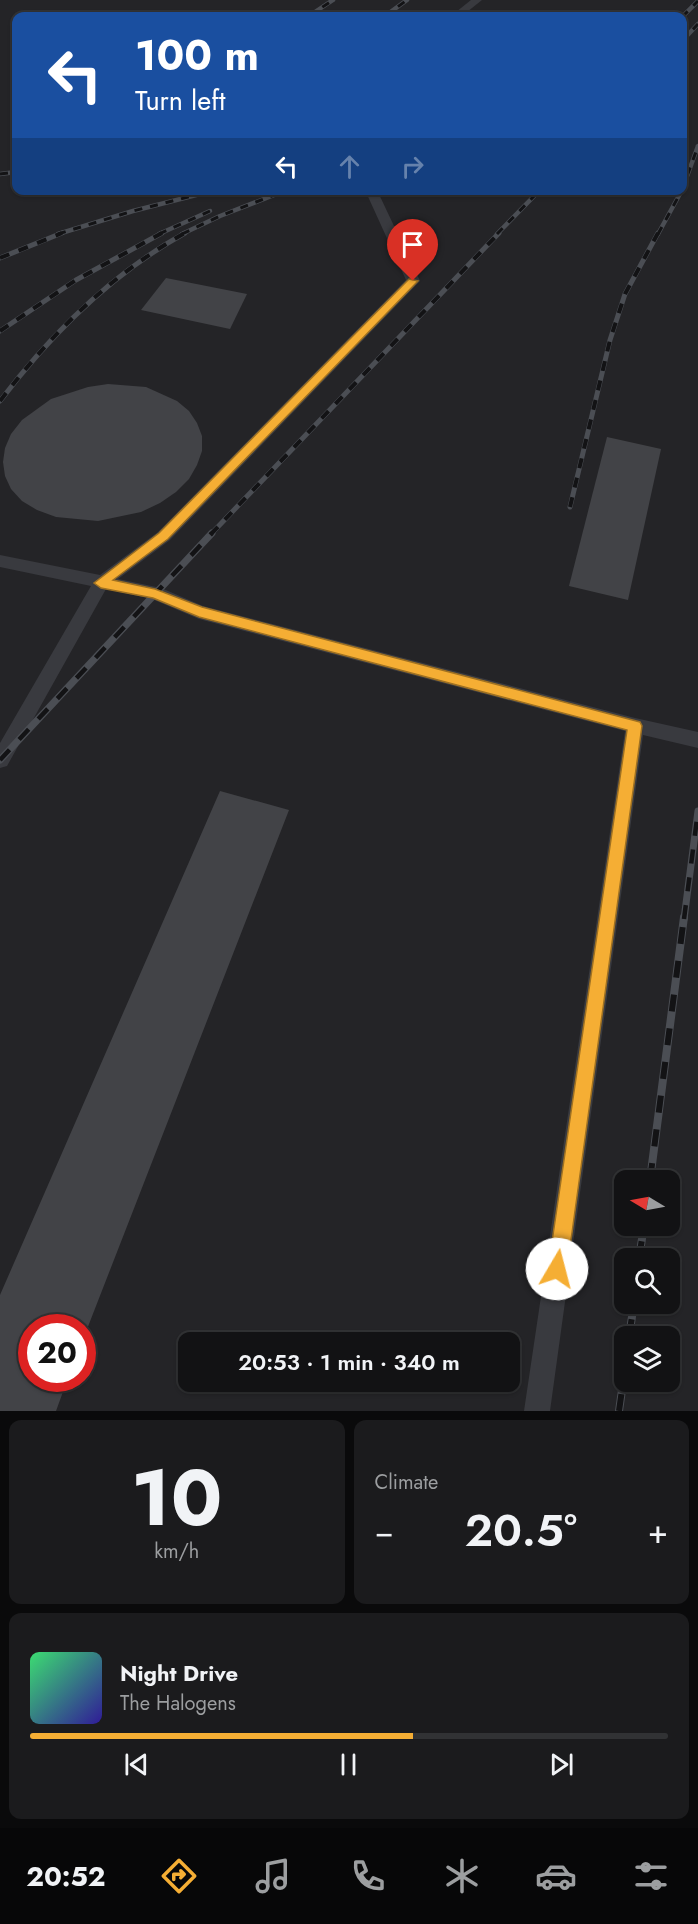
<!DOCTYPE html>
<html lang="en">
<head>
<meta charset="utf-8">
<style>
	:root { --surface:#121214; --page:#1b1b1d; --text:#f1f3f6; --muted:#9c9ea0; --line:#313234; --accent:#f5ae34 }
	body { margin:0; font-family:Jost,sans-serif; background:var(--page); color:var(--text); height:100vh; display:flex; flex-direction:column; font-size:22px; white-space:nowrap }
	* { box-sizing:border-box; margin:0 }
	p { font-size:20px; color:var(--muted) }
	.icon { flex:none; width:33px; height:33px; fill:none; stroke:currentColor; stroke-width:2; stroke-linecap:round; stroke-linejoin:round }
	.map { position:relative; height:1411px; overflow:hidden }
	.panel { display:flex; flex-direction:column; gap:9px; padding:9px; background:#0a0a0b; flex:1 }
	.panel>* { flex:none }
	.banner { position:absolute; left:12px; top:12px; width:675px; height:183px; border-radius:12px; box-shadow:0 2px 4px #0004,0 0 0 2px var(--line); background:#1a4fa0; color:#fff; overflow:hidden }
	.needle { width:39px; rotate:280deg }
	.controls { position:absolute; left:614px; top:1170px; display:grid; gap:12px }
	.controls a { display:grid; place-items:center; width:66px; height:66px; border-radius:12px; background:var(--surface); box-shadow:0 2px 4px #0004,0 0 0 2px var(--line); font-size:30px }
	.speed { position:absolute; left:18px; top:1314px; display:flex; gap:12px; font-size:30px; font-weight:700; text-align:center }
	.speed>* { display:grid; place-content:center; width:78px; height:78px; border-radius:50%; background:var(--surface); box-shadow:0 2px 4px #0004,0 0 0 2px var(--line); line-height:1 }
	.speed .limit { border:9px solid #d22; background:#fff; color:#111 }
	.pin { position:absolute; display:grid; place-items:center; width:51px; height:51px; color:#fff; margin:-62px -26px; border-radius:50% 50% 50% 0; rotate:-45deg; box-shadow:0 0 6px #0007 }
	.pin .icon { rotate:45deg }
	.me { position:absolute; width:66px; margin:-33px; rotate:8deg; stroke-linejoin:round; filter:drop-shadow(0 0 4px #0008) }
	.turn { display:flex; align-items:center; gap:21px; height:126px; padding:0 24px; font-size:27px }
	.turn .icon { width:78px; height:78px; stroke-width:2.5 }
	.turn b { display:block; font-size:42px; line-height:51px }
	.lanes { display:flex; align-items:center; height:57px; padding:0 24px; background:#0003; justify-content:center; gap:30px; direction:ltr }
	.lanes .off { opacity:.35 }
	.big { font-size:45px; font-weight:600; line-height:1.1 }
	.panel .tile { flex:1; display:flex; flex-direction:column; justify-content:center; gap:9px; min-width:0; padding:0 21px; border-radius:12px; background:var(--page) }
	.panel .dial { align-items:center; gap:0 }
	.dial b { font-size:78px; line-height:1 }
	.song { display:flex; align-items:center; gap:18px }
	.cover { width:72px; height:72px; border-radius:9px; background:linear-gradient(135deg,hsl(140 70% 55%),hsl(250 70% 35%)) }
	.played { height:6px; border-radius:3px; background:linear-gradient(90deg,var(--accent) 60%,var(--line) 60%) }
	.keys { display:flex; justify-content:space-around; direction:ltr }
	.heat { display:flex; justify-content:space-between; align-items:center; font-size:33px; direction:ltr }
	.panel .tiles { flex:1; display:grid; gap:9px; grid-template-columns:1fr 1fr }
	.tile:last-child { grid-column:span 2 }
	.trip { position:absolute; left:178px; top:1332px; width:342px; height:60px; border-radius:12px; background:var(--surface); box-shadow:0 2px 4px #0004,0 0 0 2px var(--line); font-weight:600; line-height:60px; text-align:center }
	.menu { display:flex; height:96px; justify-content:space-around; align-items:center; background:#070708; color:var(--muted) }
	.menu .icon { width:42px; height:42px }
	.menu .selected { color:var(--accent) }
	.menu b { font-size:27px; color:var(--text) }
	.map>svg:first-child { display:block }
	.built { fill:#242427; fill-rule:evenodd }
	.building { fill:#424347 }
	.lines { fill:none; stroke-linecap:round; stroke-linejoin:round }
	.service { fill:#393a3f; fill-rule:evenodd }
	.rail-far3-casing { stroke:#4b4e54; stroke-width:4.5 }
	.rail-far2-casing { stroke:#4b4e54; stroke-width:5 }
	.rail-far1-casing { stroke:#4b4e54; stroke-width:7 }
	.rail-casing { stroke:#4b4e54; stroke-width:8 }
	.rail-far3 { stroke:#131315; stroke-width:3; stroke-dasharray:8; stroke-linecap:butt }
	.rail-far2 { stroke:#131315; stroke-width:4; stroke-dasharray:10; stroke-linecap:butt }
	.rail-far1 { stroke:#131315; stroke-width:4.5; stroke-dasharray:14; stroke-linecap:butt }
	.rail { stroke:#131315; stroke-width:6; stroke-dasharray:17; stroke-linecap:butt }
	.route { fill:#f5ae34; stroke:#9f7122; stroke-width:1.5 }
</style>
</head>
<body>
<div class="map">
<svg width="698" height="1411" viewBox="0 0 698 1411">
	<rect width="100%" height="100%" fill="#18181a"/>
	<path class="built" d="M0,0H698V1411H0ZM16,16H682V190H16ZM624,1180H669V1226H624ZM624,1258H669V1304H624ZM32,1328H82V1378H32ZM624,1336H669V1382H624ZM189,1342H510V1382H189Z"/>
	<g class="building">
		<polygon points="166,278 247,294 230,329 141,310"/>
		<polygon points="108,384 146,387 177,401 189,411 197,423 202,436 202,451 197,465 189,479 176,492 160,503 141,512 98,521 56,517 37,510 22,501 11,489 5,476 3,462 5,448 11,434 22,420 51,399 88,387"/>
		<polygon points="607,437 661,449 628,600 569,586"/>
		<polygon points="220,791 289,810 82,1342 82,1328 32,1328 32,1378 68,1378 56,1411 0,1411 0,1295"/>
	</g>
	<g class="lines">
		<g class="service">
			<polygon points="471,0 482,0 462,16 451,16"/>
			<polygon points="365,190 377,190 420,281 170,540 118,579 161,588 203,606 635,718 698,732 698,748 643,735 550,1411 524,1411 625,731 199,619 152,599 106,589 7,766 0,768 0,743 91,586 0,567 0,555 100,575 158,532 406,280"/>
		</g>
		<defs>
			<g id="rail-far3">
				<polyline points="309,16 333,0"/>
				<polyline points="385,16 407,0"/>
				<polyline points="682,17 698,1"/>
				<polyline points="682,41 698,24"/>
				<polyline points="0,174 16,172"/>
				<polyline points="682,190 698,146"/>
				<polyline points="58,234 133,211 216,190"/>
				<polyline points="159,234 210,211"/>
				<polyline points="182,234 220,216 287,190"/>
				<polyline points="497,234 540,190"/>
				<polyline points="658,234 682,190"/>
			</g>
			<g id="rail-far2">
				<polyline points="0,258 62,233"/>
				<polyline points="0,331 76,280 162,233"/>
				<path d="M0,401C51,334 111,274 185,233"/>
				<polyline points="570,507 610,340 625,294 658,233"/>
				<polyline points="211,534 499,233"/>
			</g>
			<g id="rail-far1">
				<polyline points="0,760 212,533"/>
				<polyline points="684,919 698,811"/>
			</g>
			<g id="rail">
				<polyline points="650,1180 684,917"/>
				<polyline points="639,1258 644,1226"/>
				<polyline points="629,1336 634,1304"/>
				<polyline points="619,1411 624,1376"/>
			</g>
		</defs>
		<use href="#rail-far3" class="rail-far3-casing"/>
		<use href="#rail-far2" class="rail-far2-casing"/>
		<use href="#rail-far1" class="rail-far1-casing"/>
		<use href="#rail" class="rail-casing"/>
		<use href="#rail-far3" class="rail-far3"/>
		<use href="#rail-far2" class="rail-far2"/>
		<use href="#rail-far1" class="rail-far1"/>
		<use href="#rail" class="rail"/>
	</g>
	<polygon class="route" points="409,279 418,281 168,539 113,580 155,589 202,607 640,722 642,726 567,1269 564,1276 557,1279 551,1276 548,1269 627,730 199,617 153,598 101,588 94,583 159,533"/>
</svg>
<div class="controls">
<a><svg class="needle" viewBox="-14 -14 28 28"><path d="M0-13l5 13h-10z" fill="#e53935"/><path d="M0 13l5-13h-10z" fill="#9c9ea0"/></svg></a>
<a><svg class="icon" aria-label="search" viewBox="0 0 24 24"><circle cx="10" cy="10" r="6"/><path d="M15 15l6 6"/></svg></a>
<a><svg class="icon" aria-label="layers" viewBox="0 0 24 24"><path d="M12 4l9 5-9 5-9-5zM3 14l9 5 9-5"/></svg></a>
</div>
<div class="speed"><div class="limit">20</div></div>
<div class="pin" style="left:413px;top:281px;background:#d93025"><svg class="icon" aria-label="arrive" viewBox="0 0 24 24"><path d="M6 21V4h12l-3 4 3 4H6"/></svg></div>
<svg class="me" style="left:557px;top:1269px" viewBox="-20 -20 40 40"><circle r="19" fill="#fff"/><path d="M0-13L10 11 0 6-10 11z" fill="#f5ae34"/></svg>
<div class="trip">20:53 · 1 min · 340 m</div>
<div class="banner">
<div class="turn"><svg class="icon" aria-label="left" viewBox="0 0 24 24"><path d="M17 20v-9H6M10 6l-5 5 5 5"/></svg><div><b>100 m</b>Turn left</div></div>
<div class="lanes"><svg class="icon" aria-label="left" viewBox="0 0 24 24"><path d="M17 20v-9H6M10 6l-5 5 5 5"/></svg><svg class="icon off" aria-label="ahead" viewBox="0 0 24 24"><path d="M12 20V5M6 11l6-6 6 6"/></svg><svg class="icon off" aria-label="right" viewBox="0 0 24 24"><path d="M7 20v-9h11M14 6l5 5-5 5"/></svg></div>
</div>
</div>
<section class="panel">
<div class="tiles">
<div class="tile dial"><b>10</b><p>km/h</p></div>
<div class="tile"><p>Climate</p>
<div class="heat"><a>−</a><b class="big">20.5°</b><a>+</a></div>
</div>
<div class="tile">
<div class="song"><i class="cover"></i><div><b>Night Drive</b><p>The Halogens</p></div></div>
<div class="played"></div>
<div class="keys"><svg class="icon" aria-label="previous" viewBox="0 0 24 24"><path d="M18 5L8 12l10 7zM5 5v14"/></svg><svg class="icon" aria-label="pause" viewBox="0 0 24 24"><path d="M8 5v14M16 5v14"/></svg><svg class="icon" aria-label="next" viewBox="0 0 24 24"><path d="M6 5l10 7-10 7zM19 5v14"/></svg></div>
</div>
</div>
</section>
<nav class="menu">
<b>20:52</b>
<svg class="icon selected" aria-label="directions" viewBox="0 0 24 24"><path d="M12 3l9 9-9 9-9-9zM9 14v-3h6M13 9l2 2-2 2"/></svg>
<svg class="icon" aria-label="music" viewBox="0 0 24 24"><path d="M9 18V5l10-2v13"/><circle cx="6" cy="18" r="3"/><circle cx="16" cy="16" r="3"/></svg>
<svg class="icon" aria-label="phone" viewBox="0 0 24 24"><path d="M5 4h4l2 5-3 2q2 4 5 5l2-3 5 2v4C11 20 4 13 5 4z"/></svg>
<svg class="icon" aria-label="climate" viewBox="0 0 24 24"><path d="M12 3v18M4 7l16 10M4 17L20 7"/></svg>
<svg class="icon" aria-label="car" viewBox="0 0 24 24"><path d="M5 17H2v-5l4-1 3-4h7l3 4 3 1v5h-3M9 17h6M6 11h13"/><circle cx="7" cy="17" r="2"/><circle cx="17" cy="17" r="2"/></svg>
<svg class="icon" aria-label="filters" viewBox="0 0 24 24"><path d="M4 7h16M4 17h16"/><circle cx="9" cy="7" r="2"/><circle cx="15" cy="17" r="2"/></svg>
</nav>
</body>
</html>
